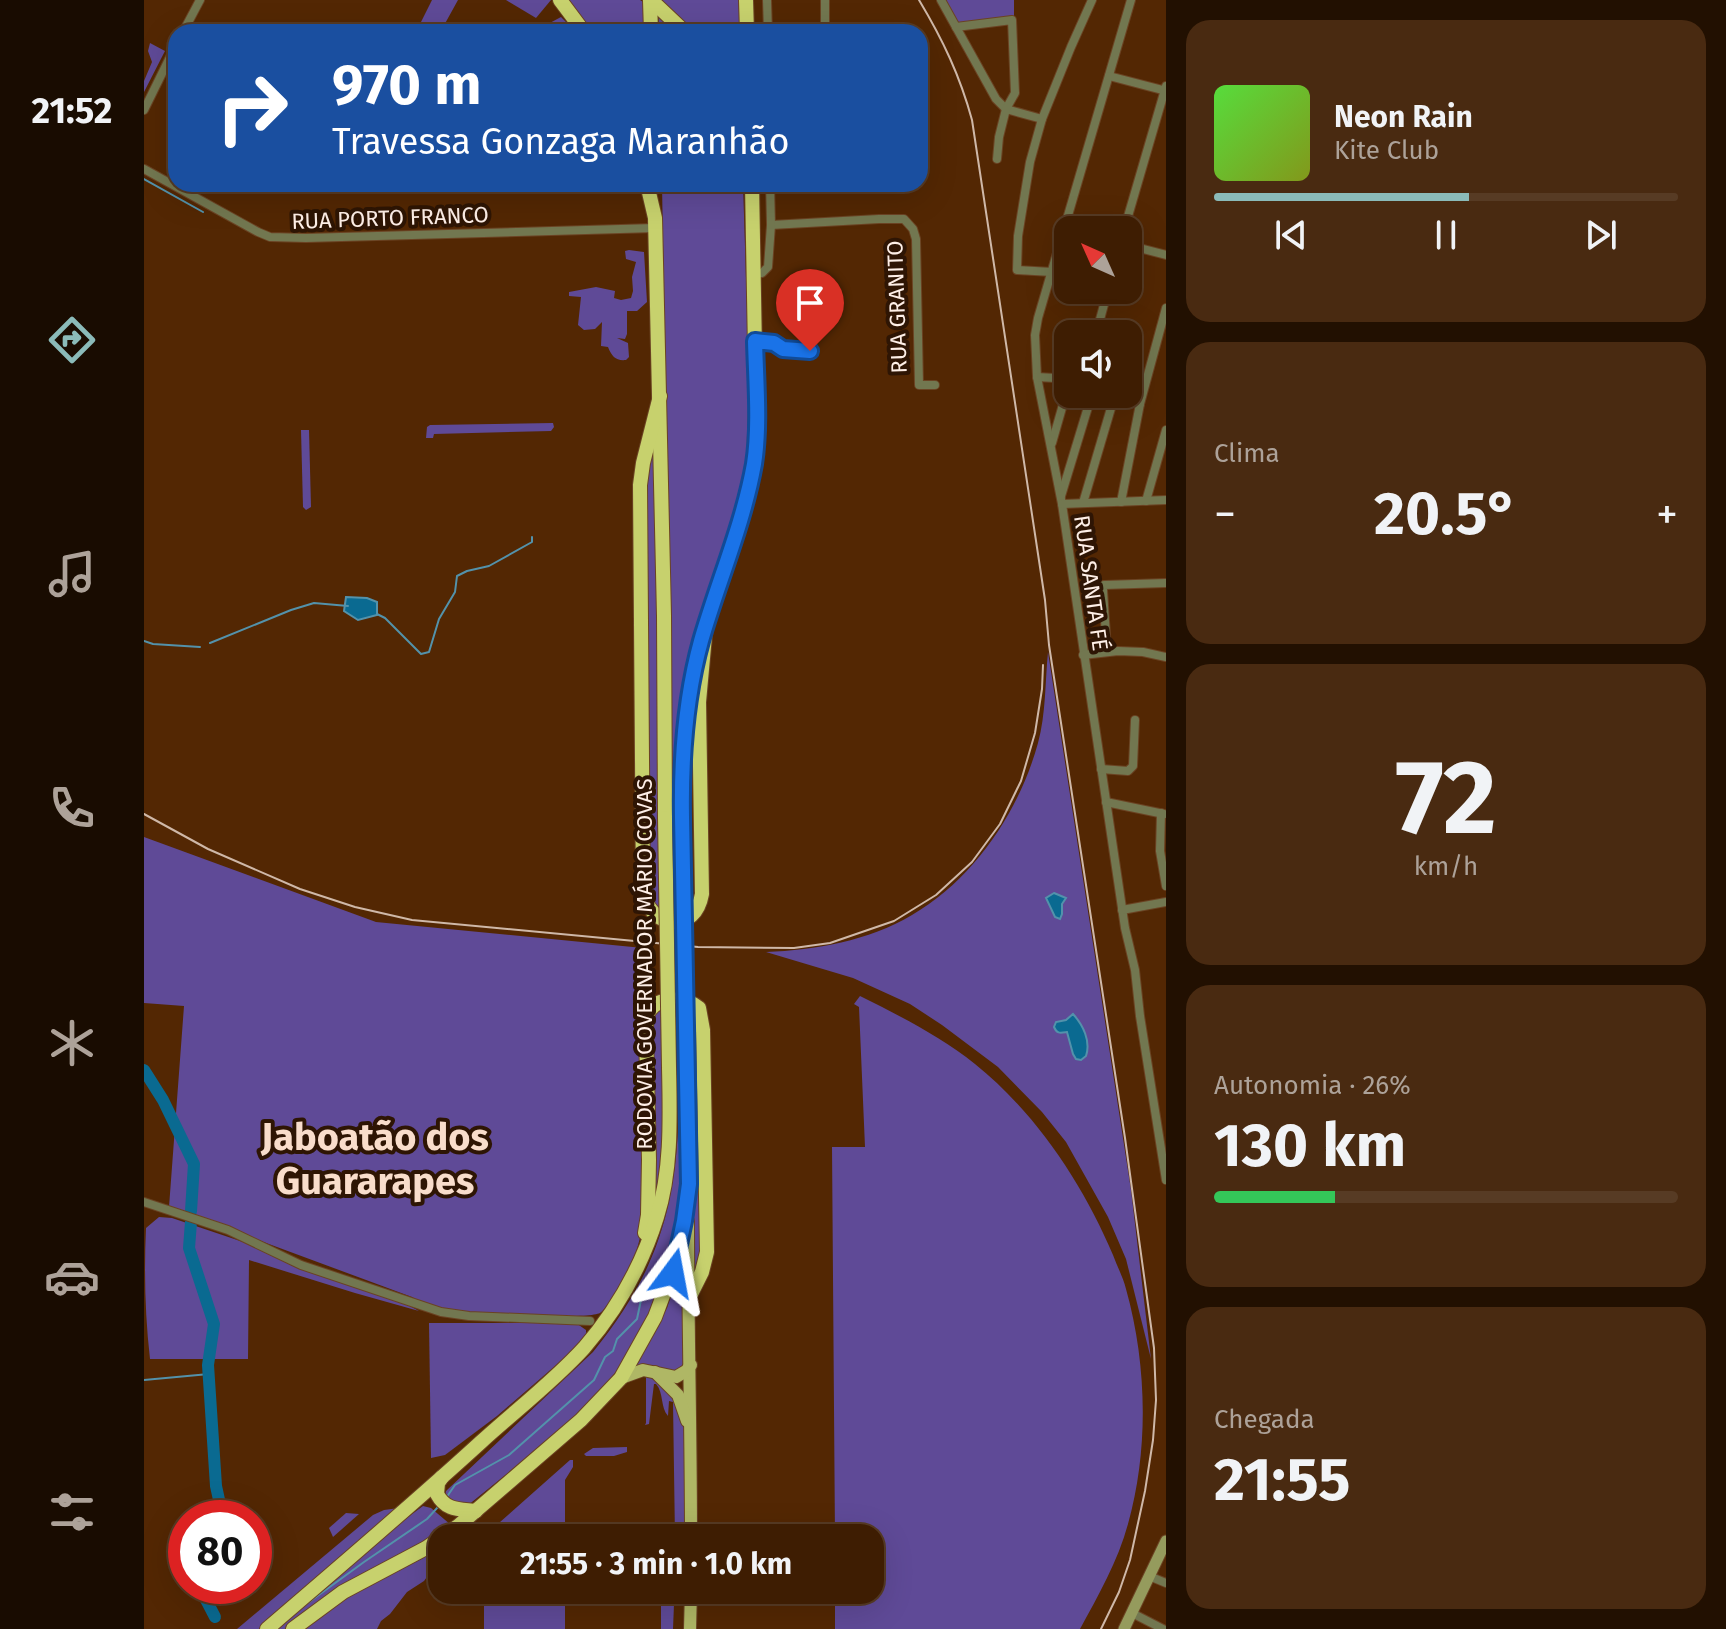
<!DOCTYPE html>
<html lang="pt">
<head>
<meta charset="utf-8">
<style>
	:root { --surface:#3e1d02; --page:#492a11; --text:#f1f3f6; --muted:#ada299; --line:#573b24; --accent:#8bbbb9 }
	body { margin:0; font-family:"Fira Sans",sans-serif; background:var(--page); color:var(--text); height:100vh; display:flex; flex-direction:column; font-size:30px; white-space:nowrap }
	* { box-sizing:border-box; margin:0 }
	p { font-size:26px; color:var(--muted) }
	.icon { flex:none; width:44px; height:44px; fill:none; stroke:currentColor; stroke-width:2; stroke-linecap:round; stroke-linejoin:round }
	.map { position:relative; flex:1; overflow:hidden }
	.side { display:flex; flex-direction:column; gap:20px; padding:20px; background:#221001; width:560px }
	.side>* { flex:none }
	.top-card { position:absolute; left:24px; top:24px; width:760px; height:168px; border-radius:24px; box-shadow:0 8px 32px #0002,0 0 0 2px var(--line); background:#1a4fa0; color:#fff; overflow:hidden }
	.needle { width:52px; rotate:315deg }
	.controls { position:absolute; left:910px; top:216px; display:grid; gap:16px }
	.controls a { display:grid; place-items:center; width:88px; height:88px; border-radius:16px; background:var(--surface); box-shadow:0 8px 32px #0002,0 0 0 2px var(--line); font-size:40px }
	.speed { position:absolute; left:24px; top:1500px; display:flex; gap:16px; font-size:40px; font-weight:700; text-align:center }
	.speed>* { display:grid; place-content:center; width:104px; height:104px; border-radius:50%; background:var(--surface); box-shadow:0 8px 32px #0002,0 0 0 2px var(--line); line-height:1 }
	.speed .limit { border:12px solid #d22; background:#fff; color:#111 }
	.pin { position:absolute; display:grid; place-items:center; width:68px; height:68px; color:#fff; margin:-82px -34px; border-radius:50% 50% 50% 0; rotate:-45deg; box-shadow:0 0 8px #0007 }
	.pin .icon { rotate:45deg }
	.me { position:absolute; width:88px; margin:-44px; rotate:13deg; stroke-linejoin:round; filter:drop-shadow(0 0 6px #0008) }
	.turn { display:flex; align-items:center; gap:28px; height:168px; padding:0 32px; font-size:36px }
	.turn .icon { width:104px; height:104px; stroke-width:2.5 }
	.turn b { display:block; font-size:56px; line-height:68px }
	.big { font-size:60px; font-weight:700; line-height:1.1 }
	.side .card { flex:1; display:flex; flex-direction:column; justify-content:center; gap:12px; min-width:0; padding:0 28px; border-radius:24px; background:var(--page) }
	.side .dial { align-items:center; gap:0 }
	.dial b { font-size:104px; line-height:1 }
	.song { display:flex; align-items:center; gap:24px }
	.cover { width:96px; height:96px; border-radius:12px; background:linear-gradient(135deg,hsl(110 70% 55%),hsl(70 70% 35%)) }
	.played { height:8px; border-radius:4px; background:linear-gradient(90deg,var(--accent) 55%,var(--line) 55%) }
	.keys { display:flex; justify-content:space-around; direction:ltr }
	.heat { display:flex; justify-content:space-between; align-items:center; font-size:44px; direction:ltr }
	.charge { height:12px; border-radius:6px; background:linear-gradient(90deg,#34c759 26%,var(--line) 0) }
	.trip { position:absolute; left:284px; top:1524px; width:456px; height:80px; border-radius:24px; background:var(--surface); box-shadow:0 8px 32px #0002,0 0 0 2px var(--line); font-weight:700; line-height:80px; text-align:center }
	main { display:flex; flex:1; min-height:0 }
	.tabs { display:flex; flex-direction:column; width:144px; justify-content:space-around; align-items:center; background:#190c01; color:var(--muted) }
	.tabs .icon { width:56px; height:56px }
	.tabs .current { color:var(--accent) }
	.tabs b { font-size:36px; color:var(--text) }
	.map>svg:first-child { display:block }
	.green { fill:#5f4a97 }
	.water { fill:#0a6a91; stroke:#5392ab; stroke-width:2 }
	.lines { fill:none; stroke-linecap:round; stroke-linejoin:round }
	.stream { stroke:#5392ab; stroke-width:2 }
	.river { stroke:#0a6a91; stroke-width:12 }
	.street-casing { stroke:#6b4323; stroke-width:10 }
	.secondary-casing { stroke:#6b4323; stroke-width:13 }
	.primary-casing { stroke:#6b4323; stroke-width:14 }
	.highway-casing { stroke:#6b4323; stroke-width:16 }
	.street { stroke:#727750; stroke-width:8 }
	.secondary { stroke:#959b5d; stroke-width:11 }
	.primary { stroke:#afb765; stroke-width:12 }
	.highway { stroke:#c7d16d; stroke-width:14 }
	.tram { stroke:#cfb8a8; stroke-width:2 }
	.highway-bridge-casing { stroke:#6b4323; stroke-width:16; stroke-linecap:butt }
	.highway-bridge { stroke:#c7d16d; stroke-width:14 }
	.route-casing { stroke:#114b97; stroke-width:20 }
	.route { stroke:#1a73e8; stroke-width:14 }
	.labels { text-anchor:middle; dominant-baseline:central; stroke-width:8; stroke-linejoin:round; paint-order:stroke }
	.street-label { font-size:22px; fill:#feefe7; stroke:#2e1504 }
	.town-label { font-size:38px; font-weight:bold; fill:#f9ddcb; stroke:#2e1504 }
</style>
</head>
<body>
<main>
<nav class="tabs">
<b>21:52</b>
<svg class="icon current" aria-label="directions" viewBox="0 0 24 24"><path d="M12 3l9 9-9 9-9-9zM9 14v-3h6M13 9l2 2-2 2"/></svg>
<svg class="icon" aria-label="music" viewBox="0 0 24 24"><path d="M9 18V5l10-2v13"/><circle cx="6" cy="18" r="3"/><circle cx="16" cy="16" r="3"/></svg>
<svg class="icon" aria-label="phone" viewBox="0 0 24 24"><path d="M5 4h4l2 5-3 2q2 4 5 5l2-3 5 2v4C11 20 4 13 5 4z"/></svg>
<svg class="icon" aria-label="climate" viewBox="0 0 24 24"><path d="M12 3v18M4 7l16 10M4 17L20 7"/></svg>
<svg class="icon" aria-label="car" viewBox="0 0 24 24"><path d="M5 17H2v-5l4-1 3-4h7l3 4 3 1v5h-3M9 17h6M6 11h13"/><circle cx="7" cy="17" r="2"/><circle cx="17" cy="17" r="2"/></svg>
<svg class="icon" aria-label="filters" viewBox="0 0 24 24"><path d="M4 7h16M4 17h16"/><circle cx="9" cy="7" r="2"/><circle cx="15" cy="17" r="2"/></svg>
</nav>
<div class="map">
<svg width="1022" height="1629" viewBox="0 0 1022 1629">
	<rect width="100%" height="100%" fill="#532703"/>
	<g class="green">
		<polygon points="288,0 314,0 298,29 290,22 284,32 272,32"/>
		<polygon points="362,0 407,0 392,18"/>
		<polygon points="424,0 496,0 501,3 502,32 447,32"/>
		<polygon points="514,0 600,0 601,32 515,32"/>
		<polygon points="801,0 870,0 870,19 815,25"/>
		<polygon points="417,17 432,32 398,32 402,25"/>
		<polygon points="6,43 21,51 0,92 0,81 8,62 4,51"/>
		<polygon points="518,184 599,184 606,403 605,450 596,499 545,672 534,781 528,781"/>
		<path d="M485,250L500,252L503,302L493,311H483V334L481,339L473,338L484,343L485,357L482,360C472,361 468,357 464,347L457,346L458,322L451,329L440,330L434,325L437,297L425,296V292L452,287L471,291L470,298L477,300L487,298L489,291L488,277L492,262L482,259L481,251Z"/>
		<polygon points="516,396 519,916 502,894 496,485"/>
		<polygon points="409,423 410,427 407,431 290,434 289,438 282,438 283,427 286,425"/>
		<polygon points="157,430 165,430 167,507 162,510 159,507"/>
		<path d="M904,652L987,1190L1007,1359L982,1259L964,1217L922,1142L898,1112L854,1067L798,1025L766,1004L709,978L622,952C672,950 724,941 768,915C830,879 875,812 894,743C902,714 901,682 904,652Z"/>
		<path d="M0,837L232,922L499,948L497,988L500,1220C494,1250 485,1281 464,1304C461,1307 459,1311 456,1313C443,1320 315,1315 296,1310C286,1308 277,1302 268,1297L25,1207L40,1006L0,1003Z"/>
		<path d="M716,996C756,1016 796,1036 831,1064C892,1113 939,1184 969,1255C973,1266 979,1277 982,1289C1003,1364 1005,1449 984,1524C974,1561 954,1596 936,1629H691V1590H726V1538H691L688,1147H721L715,1007L710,1004Z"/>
		<polygon points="517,1010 519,1010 519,1152 510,1209 506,1025 510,1015"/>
		<polygon points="552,1064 555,1064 559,1253 550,1279 550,1067"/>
		<path d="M539,1077L540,1176L524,1279L488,1352L450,1399L407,1438L323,1506L317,1507L301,1497L302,1491L449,1352C502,1286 526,1231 533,1145C535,1123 534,1100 534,1078Z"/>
		<path d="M15,1217L28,1218L105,1244L147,1265L258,1302L275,1311L211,1293L105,1260L104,1359H6C1,1315 0,1272 2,1228Z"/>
		<polygon points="540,1255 540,1364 529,1373 492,1366 490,1365 523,1308"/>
		<polygon points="285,1323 432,1323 442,1330 442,1336 425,1354 353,1416 301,1455 287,1458"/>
		<path d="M502,1374L527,1392L540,1420L542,1538H531L529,1402L525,1401L524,1416C516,1407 520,1393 512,1384H510L505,1424L501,1425L502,1423Z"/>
		<polygon points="483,1447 483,1452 470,1456 442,1456 440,1454 449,1448"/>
		<polygon points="426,1460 429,1460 429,1467 421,1480 421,1538 338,1538"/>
		<polygon points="279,1506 287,1508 307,1525 158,1614 141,1629 133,1629 238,1536"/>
		<polygon points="255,1508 116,1629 93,1629 229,1515 240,1510"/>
		<polygon points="202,1513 215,1514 189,1537 185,1528"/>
		<polygon points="295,1546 298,1549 298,1565 285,1574 280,1581 263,1592 246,1614 237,1621 233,1629 158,1629 217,1588 277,1559"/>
		<polygon points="313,1590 421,1590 421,1629 340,1629 340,1593 313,1593"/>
		<polygon points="517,1590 523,1590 530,1604 529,1629 517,1629"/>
	</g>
	<g class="water">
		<polygon points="202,597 223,598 233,602 233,615 214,620 200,611"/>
		<polygon points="910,893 922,898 918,904 918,914 916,919 911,917 902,898"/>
		<path d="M929,1014C939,1025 947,1041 942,1056L937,1060L932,1059L929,1054L923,1032C916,1033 913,1034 910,1027L912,1022L922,1020Z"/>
	</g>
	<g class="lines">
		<g class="stream">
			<polyline points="0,179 59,212"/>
			<polyline points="233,614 241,618 277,654 285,652 295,619 311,592 313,576 323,571 345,566 388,542 388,537"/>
			<polyline points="0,641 9,644 56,647"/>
			<polyline points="66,643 147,610 170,603 204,606"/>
			<polyline points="0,1380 65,1374"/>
			<polyline points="302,1498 311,1485 365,1455 450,1380 461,1357 469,1351 473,1339 493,1319 497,1300"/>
			<polyline points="161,1605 220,1562 283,1519 294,1507"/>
		</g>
		<g class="river">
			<polyline points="0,1070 19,1100 50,1164 47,1211"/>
			<polyline points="47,1222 45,1248 70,1324 64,1365 72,1486 79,1518"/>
			<polyline points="60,1586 59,1594 71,1617"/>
		</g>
		<defs>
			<g id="street">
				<polyline points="623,0 624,32"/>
				<polyline points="681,0 681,32"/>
				<polyline points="797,0 852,99 862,109 898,119"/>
				<polyline points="987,0 894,318 891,335 893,377 918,504 981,928 991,970 996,1016 1022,1180"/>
				<polyline points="812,27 868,20 871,93 862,109 855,137 853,159"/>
				<polyline points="39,32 56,0"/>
				<polyline points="965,76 1022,91"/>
				<polyline points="0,110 32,45"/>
				<polyline points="0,169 114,232 126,237 162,238 511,228"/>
				<polyline points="627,225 735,219 760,219 769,229 772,239 775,385 791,385"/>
				<polyline points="980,230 1022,86"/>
				<polyline points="984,245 1022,255"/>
				<polyline points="908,272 873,270 874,236 886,162 898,119 927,47 948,0"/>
				<polyline points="609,274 618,273 624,267 627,225 626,184"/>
				<polyline points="952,334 964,290"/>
				<polyline points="611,341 630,343 639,349 666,351"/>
				<polyline points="893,377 911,378 924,382"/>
				<polyline points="958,394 996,404"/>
				<polyline points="908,443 924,387"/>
				<polyline points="917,496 948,394"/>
				<polyline points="1002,501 1022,430"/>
				<polyline points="977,502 996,404 1022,308"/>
				<polyline points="939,503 970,398"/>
				<polyline points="918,504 1022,500"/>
				<polyline points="963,651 959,590 960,585 1022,583"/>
				<polyline points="939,655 974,651 999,652 1022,657"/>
				<polyline points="957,769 984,771 989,766 991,720"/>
				<polyline points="962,802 1020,814"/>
				<polyline points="1017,813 1016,851 1022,886"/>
				<polyline points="978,910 1022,902"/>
				<polyline points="0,1202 84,1230 157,1265 297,1312 325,1316 446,1321"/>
				<polyline points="1005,1576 1022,1583"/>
				<polyline points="988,1613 1019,1629"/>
			</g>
			<polyline id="secondary" points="980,1629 1022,1541"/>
			<g id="primary">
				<path d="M544,1221C544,1327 547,1432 547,1538"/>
				<polyline points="511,1372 534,1395 543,1421"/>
				<polyline points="477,1378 499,1370 532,1377 542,1371 547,1365"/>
				<polyline points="546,1629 547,1590"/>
			</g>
			<g id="highway">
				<polyline points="416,0 440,32"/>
				<polyline points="506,0 507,32"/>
				<polyline points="507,0 541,32"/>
				<polyline points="602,0 603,32"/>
				<polyline points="503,184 511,218 520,616 521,818"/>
				<path d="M516,396L499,463L496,485L499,895C511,930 551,933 558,894L555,702L562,625"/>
				<polyline points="561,631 601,506 610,462 612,406 608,184"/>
				<polyline points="538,817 537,770 540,728 550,671"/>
				<path d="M501,1233L504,1215L505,1160L502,1031C502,1024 502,1017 505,1011C515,996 543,997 555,1008L559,1030L563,1252L558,1272L544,1300"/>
				<path d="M298,1477L294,1483L293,1494C302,1511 315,1509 332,1511"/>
				<path d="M123,1629C195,1567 267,1506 337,1442C371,1411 409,1382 440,1348C473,1310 498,1265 513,1217C528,1169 526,1117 525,1067"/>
				<polyline points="149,1629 199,1592 282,1548 314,1526 437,1420 477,1378 511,1317 533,1258 544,1196 543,1066"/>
			</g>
		</defs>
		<use href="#street" class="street-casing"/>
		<use href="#secondary" class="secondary-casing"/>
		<use href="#primary" class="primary-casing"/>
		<use href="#highway" class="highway-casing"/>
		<use href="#street" class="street"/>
		<use href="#secondary" class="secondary"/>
		<use href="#primary" class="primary"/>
		<use href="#highway" class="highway"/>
		<g class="tram">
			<path d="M775,0C799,40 816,76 828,120L901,600L905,645L981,1138L1010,1348L1012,1400L1009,1440L1001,1491L986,1560L975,1592L957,1629"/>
			<polyline points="0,814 64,849 156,889 211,907 268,920 554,947 650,948 686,943 750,921 792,895 828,862 856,824 877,781 891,733 898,689 899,665"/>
		</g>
		<defs>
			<g id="highway-bridge">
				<polyline points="538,817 543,1066"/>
				<polyline points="521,818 525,1067"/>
			</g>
		</defs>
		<use href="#highway-bridge" class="highway-bridge-casing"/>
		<use href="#highway-bridge" class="highway-bridge"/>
	</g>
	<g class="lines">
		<defs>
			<path id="route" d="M529,1273L540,1221L545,1184L538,817C537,757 541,699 557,641C574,582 599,525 610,464C616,426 612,381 611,341L630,343L639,349L666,351"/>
		</defs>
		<use href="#route" class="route-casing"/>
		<use href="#route" class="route"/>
	</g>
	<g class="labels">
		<g class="street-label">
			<text transform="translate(246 218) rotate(-2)">RUA PORTO FRANCO</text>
			<text transform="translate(753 307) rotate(-92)">RUA GRANITO</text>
			<text transform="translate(947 583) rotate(82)">RUA SANTA FÉ</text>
			<text transform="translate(500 964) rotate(-90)">RODOVIA GOVERNADOR MÁRIO COVAS</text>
		</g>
		<g class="town-label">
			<text x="231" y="1137">Jaboatão dos<tspan x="231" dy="44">Guararapes</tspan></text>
		</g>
	</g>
</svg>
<div class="controls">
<a><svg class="needle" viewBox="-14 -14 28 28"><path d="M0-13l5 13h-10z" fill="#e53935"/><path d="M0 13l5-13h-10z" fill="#ada299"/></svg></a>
<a><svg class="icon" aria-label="sound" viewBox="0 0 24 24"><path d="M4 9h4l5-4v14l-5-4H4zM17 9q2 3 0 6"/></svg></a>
</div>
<div class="speed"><div class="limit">80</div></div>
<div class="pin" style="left:666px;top:351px;background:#d93025"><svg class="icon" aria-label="arrive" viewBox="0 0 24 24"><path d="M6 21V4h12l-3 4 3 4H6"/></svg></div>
<svg class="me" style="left:529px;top:1273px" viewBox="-20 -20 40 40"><path d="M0-17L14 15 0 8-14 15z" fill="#1a73e8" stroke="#fff" stroke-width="4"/></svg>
<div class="trip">21:55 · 3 min · 1.0 km</div>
<div class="top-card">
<div class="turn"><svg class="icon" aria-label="right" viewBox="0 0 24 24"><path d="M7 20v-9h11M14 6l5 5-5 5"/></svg><div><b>970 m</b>Travessa Gonzaga Maranhão</div></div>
</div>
</div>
<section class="side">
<div class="card">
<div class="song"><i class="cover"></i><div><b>Neon Rain</b><p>Kite Club</p></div></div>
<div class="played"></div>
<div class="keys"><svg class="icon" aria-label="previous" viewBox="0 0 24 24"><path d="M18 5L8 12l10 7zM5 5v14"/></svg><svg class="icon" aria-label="pause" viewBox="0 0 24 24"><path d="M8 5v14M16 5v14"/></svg><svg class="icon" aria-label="next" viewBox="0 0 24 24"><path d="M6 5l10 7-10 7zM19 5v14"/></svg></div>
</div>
<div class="card"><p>Clima</p>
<div class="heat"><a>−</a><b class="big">20.5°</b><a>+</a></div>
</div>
<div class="card dial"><b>72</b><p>km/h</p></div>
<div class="card"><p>Autonomia · 26%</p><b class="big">130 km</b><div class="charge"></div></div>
<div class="card"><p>Chegada</p><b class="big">21:55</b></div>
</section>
</main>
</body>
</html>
